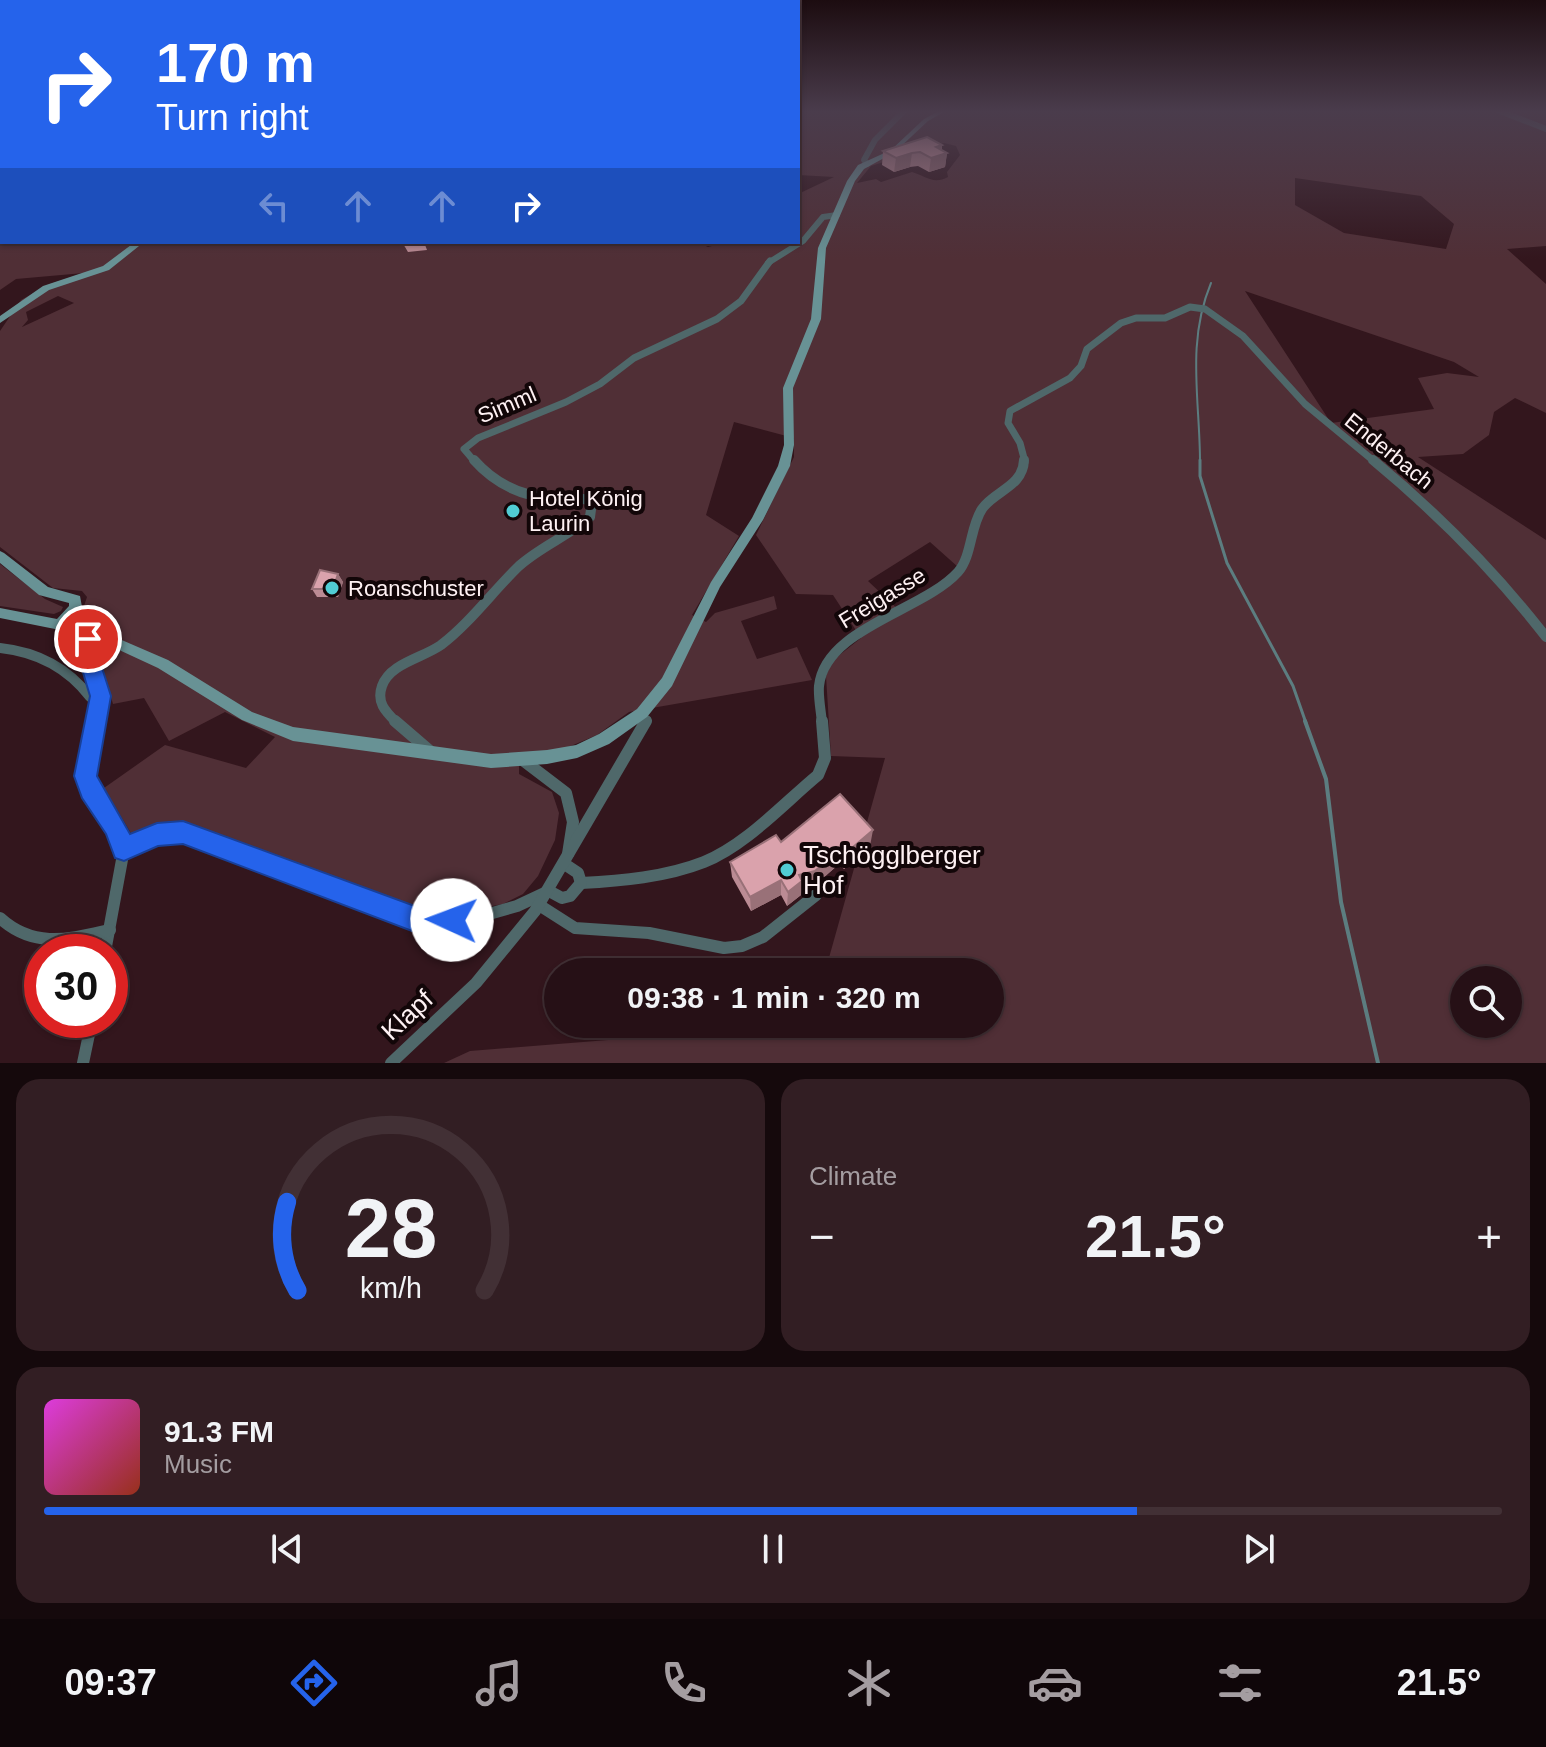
<!DOCTYPE html>
<html lang="en">
<head>
<meta charset="utf-8">
<style>
	:root { --surface:#261016; --page:#321e23; --text:#f1f3f6; --muted:#a49da1; --line:#423035; --accent:#2563eb }
	body { margin:0; font-family:Arial,sans-serif; background:var(--page); color:var(--text); height:100vh; display:flex; flex-direction:column; font-size:30px; white-space:nowrap }
	* { box-sizing:border-box; margin:0 }
	p { font-size:26px; color:var(--muted) }
	.icon { flex:none; width:44px; height:44px; fill:none; stroke:currentColor; stroke-width:2; stroke-linecap:round; stroke-linejoin:round }
	.map { position:relative; height:1063px; overflow:hidden }
	.sheet { display:flex; flex-direction:column; gap:16px; padding:16px; background:#15090c; flex:1 }
	.sheet>* { flex:none }
	.banner { position:absolute; left:0px; top:0px; width:800px; height:244px; box-shadow:0 2px 6px #0004,0 0 0 2px var(--line); background:#2563eb; color:#fff; overflow:hidden }
	.fabs { position:absolute; left:1450px; top:966px; display:grid; gap:16px }
	.fabs a { display:grid; place-items:center; width:72px; height:72px; border-radius:50%; background:var(--surface); box-shadow:0 2px 6px #0004,0 0 0 2px var(--line); font-size:40px }
	.speed { position:absolute; left:24px; top:934px; display:flex; gap:16px; font-size:40px; font-weight:700; text-align:center }
	.speed>* { display:grid; place-content:center; width:104px; height:104px; border-radius:50%; background:var(--surface); box-shadow:0 2px 6px #0004,0 0 0 2px var(--line); line-height:1 }
	.speed .limit { border:12px solid #d22; background:#fff; color:#111 }
	.pin { position:absolute; display:grid; place-items:center; width:68px; height:68px; color:#fff; margin:-34px; border:4px solid #fff; border-radius:50%; box-shadow:0 2px 8px #0007 }
	.me { position:absolute; width:88px; margin:-44px; rotate:272deg; stroke-linejoin:round; filter:drop-shadow(0 0 6px #0008) }
	.turn { display:flex; align-items:center; gap:28px; height:168px; padding:0 24px; font-size:36px }
	.turn .icon { width:104px; height:104px; stroke-width:2.5 }
	.turn b { display:block; font-size:56px; line-height:68px }
	.lanes { display:flex; align-items:center; height:76px; padding:0 24px; background:#0003; justify-content:center; gap:40px; direction:ltr }
	.lanes .off { opacity:.35 }
	.big { font-size:60px; font-weight:700; line-height:1.1 }
	.sheet .tile { flex:1; display:flex; flex-direction:column; justify-content:center; gap:12px; min-width:0; padding:0 28px; border-radius:24px; background:var(--page) }
	.sheet .dial { align-items:center; gap:0 }
	.dial svg { height:208px; overflow:visible; fill:none; stroke:var(--line); stroke-width:7; stroke-linecap:round; text-anchor:middle }
	.dial text { fill:var(--text); stroke:none }
	.song { display:flex; align-items:center; gap:24px }
	.cover { width:96px; height:96px; border-radius:12px; background:linear-gradient(135deg,hsl(300 70% 55%),hsl(10 70% 35%)) }
	.played { height:8px; border-radius:4px; background:linear-gradient(90deg,var(--accent) 75%,var(--line) 75%) }
	.keys { display:flex; justify-content:space-around; direction:ltr }
	.heat { display:flex; justify-content:space-between; align-items:center; font-size:44px; direction:ltr }
	.sheet .tiles { flex:1; display:grid; gap:16px; grid-template-columns:1fr 1fr }
	.tile:last-child { grid-column:span 2 }
	.trip { position:absolute; left:544px; top:958px; width:460px; height:80px; border-radius:40px; background:var(--surface); box-shadow:0 2px 6px #0004,0 0 0 2px var(--line); font-weight:700; line-height:80px; text-align:center }
	.menu { display:flex; height:128px; justify-content:space-around; align-items:center; background:#0f0609; color:var(--muted) }
	.menu .icon { width:56px; height:56px }
	.menu .on { color:var(--accent) }
	.menu b { font-size:36px; color:var(--text) }
	.map>svg:first-child { display:block }
	.green { fill:#502f36; fill-rule:evenodd }
	.lines { fill:none; stroke-linecap:round; stroke-linejoin:round }
	.stream-far2 { stroke:#5c7d80; stroke-width:2 }
	.stream-far1 { stroke:#5c7d80; stroke-width:3 }
	.stream { stroke:#5c7d80; stroke-width:4 }
	.street-far3 { stroke:#4f686a; stroke-width:6 }
	.street-far2 { stroke:#4f686a; stroke-width:7 }
	.street-far1 { stroke:#4f686a; stroke-width:10 }
	.street { stroke:#4f686a; stroke-width:12 }
	.secondary { fill:#689295; fill-rule:evenodd }
	.wall { fill:#bb8b94 }
	.shaded-wall { fill:#997178 }
	.building { fill:#daa2ac; stroke:#997178; stroke-width:2 }
	.route { fill:#2563eb; stroke:#184099; stroke-width:2 }
	.poi-dot { fill:#51ccd4; stroke:#120608; stroke-width:3 }
	.labels { text-anchor:middle; dominant-baseline:central; stroke-width:8; stroke-linejoin:round; paint-order:stroke }
	.street-label { font-size:22px; fill:#fef1f3; stroke:#120608 }
	.poi-label { font-size:22px; fill:#fef1f3; stroke:#120608; text-anchor:start }
	.near-poi-label { font-size:26px; fill:#fef1f3; stroke:#120608; text-anchor:start }
	.near-street-label { font-size:26px; fill:#fef1f3; stroke:#120608 }
</style>
</head>
<body>
<div class="map">
<svg width="1546" height="1063" viewBox="0 0 1546 1063">
	<rect width="100%" height="100%" fill="#33161d"/>
	<g class="green">
		<path d="M0,111L2,242H697L708,247L727,242H798V194L834,177L798,175V111H940L929,120L947,111H1546V246L1507,249L1546,284V413L1515,398L1494,412L1489,435L1463,454L1418,457L1546,540V1063H444L470,1051L809,1024H990V972H825L885,758L831,756L826,676L832,661L861,638L833,595L796,594L756,535L794,457V438L734,422L706,515L739,536L692,615L706,622L715,613L774,596L777,609L741,621L757,659L797,647L812,680L629,712L597,735L566,748L519,757V774L552,792L559,813L555,840L538,876L523,894L503,904L456,913L413,909L185,828L170,825L132,835L104,788L165,745L246,768L275,737L225,712L169,741L144,698L113,704L96,648L64,634L79,621L87,597L82,591L53,588L0,547V331L21,300L50,284L84,273L16,279L0,290ZM944,143L956,146L960,155L947,172L948,177C933,185 926,176 912,172L881,182L876,179L857,183L871,166ZM1295,178L1421,196L1454,224L1446,249L1344,233L1295,205ZM1245,291L1454,362L1479,377L1447,373L1418,378L1434,409L1331,423ZM58,296L74,303L22,327L28,320L26,312ZM930,542L958,567L902,613L868,581ZM1464,980H1508V1024H1464Z"/>
		<polygon points="0,564 45,599 63,607 61,611 54,614 0,606"/>
	</g>
	<g class="lines">
		<path class="stream-far2" d="M1200,462C1200,400 1186,343 1211,283"/>
		<polyline class="stream-far1" points="1200,460 1200,476 1227,563 1293,686 1306,723"/>
		<polyline class="stream" points="1305,721 1326,779 1341,902 1378,1063"/>
		<g class="street-far3">
			<polyline points="1500,111 1546,129"/>
			<polyline points="867,164 864,160 875,140 904,111"/>
			<polyline points="768,263 803,241 823,217 837,215"/>
		</g>
		<g class="street-far2">
			<polyline points="475,462 464,449 478,438 566,402 600,384 634,358 717,319 741,301 770,261"/>
			<polyline points="1025,462 1020,443 1008,423 1010,411 1070,378 1081,366 1087,349 1121,323 1136,318 1165,318 1190,307 1205,309 1243,336 1305,404 1375,462"/>
		</g>
		<g class="street-far1">
			<path d="M1373,460C1437,513 1495,571 1546,637"/>
			<polyline points="94,634 86,649 101,696 96,723"/>
			<path d="M0,648C37,652 67,667 90,697L101,696"/>
			<polyline points="642,713 645,723"/>
			<path d="M397,723C386,712 376,703 382,686C390,663 423,658 441,645C470,623 493,591 519,566C540,547 568,536 590,517L592,502C582,496 572,499 560,499C525,498 497,486 474,460"/>
			<path d="M822,723C821,711 818,697 819,686C825,628 923,611 958,572C972,556 970,527 982,509C994,491 1023,487 1024,460"/>
		</g>
		<g class="street">
			<polyline points="96,721 86,776 124,849 105,952"/>
			<polyline points="395,721 431,752"/>
			<polyline points="524,761 566,793 573,822 568,854"/>
			<polyline points="124,849 157,835 183,832 412,918 482,916 517,906 549,891"/>
			<polyline points="566,865 578,873 581,883"/>
			<path d="M581,883C621,881 666,877 704,862C746,845 783,804 818,775L825,758L822,721"/>
			<polyline points="549,891 562,898 570,896 581,883"/>
			<polyline points="539,905 575,928 649,933 724,948 742,946 763,937 816,895"/>
			<path d="M0,918C34,949 69,939 110,930"/>
			<polyline points="83,1063 92,1020"/>
			<polyline points="391,1063 476,983 535,911 646,721"/>
		</g>
		<g class="secondary">
			<polygon points="939,111 946,111 928,121 895,152 864,169 855,181 826,248 821,319 793,388 794,445 790,466 763,520 720,587 672,686 647,717 609,744 577,758 547,764 491,768 293,741 242,720 158,668 117,649 80,634 0,618 0,608 57,619 69,606 69,603 39,595 0,563 0,551 4,553 48,587 80,596 82,607 71,621 87,625 168,660 252,712 293,727 491,754 547,750 576,745 599,734 637,709 662,678 711,582 752,518 778,466 784,445 783,388 811,319 818,248 847,181 858,165 891,150 924,119"/>
			<polygon points="135,242 144,242 109,270 49,290 0,323 0,316 43,286 103,266"/>
		</g>
	</g>
	<g class="wall">
		<polygon points="942,145 942,150 947,153 945,167 929,172 918,166 910,167 894,172 882,165 883,151"/>
		<polygon points="402,242 424,242 427,250 408,252"/>
		<polygon points="338,574 343,582 338,597 317,597 312,589"/>
		<polygon points="781,842 870,846 844,869 839,864 814,886 802,889 801,895 787,906 781,895 751,911 732,877 730,862"/>
	</g>
	<g class="shaded-wall">
		<polygon points="942,145 941,155 947,153 945,167 929,172 931,158 936,147"/>
		<polygon points="912,153 910,167 894,172 896,158"/>
		<polygon points="338,574 343,582 338,597 333,589"/>
		<polygon points="873,830 870,846 844,869 846,853"/>
		<polygon points="841,848 839,864 814,886 802,889 801,895 787,906 788,892 799,875"/>
		<polygon points="781,880 781,895 751,911 750,897"/>
	</g>
	<g class="building">
		<polygon points="927,137 942,145 936,147 947,153 931,158 920,152 912,153 896,158 883,151"/>
		<polygon points="404,242 424,242 425,243 406,244"/>
		<polygon points="320,570 338,574 333,589 312,589"/>
		<polygon points="840,794 873,830 846,853 841,848 815,871 799,875 802,881 788,892 781,880 750,897 730,862 776,835 781,842"/>
	</g>
	<linearGradient id="sky" x2="0" y2="1"><stop stop-color="#1c0c10"/><stop offset="0.43" stop-color="#4a3c4c"/><stop offset="1" stop-color="#4a3c4c" stop-opacity="0"/></linearGradient>
	<rect width="1546" height="259" fill="url(#sky)"/>
	<polygon class="route" points="88,631 98,639 96,649 111,696 97,776 130,834 157,823 183,821 412,905 461,911 465,920 461,929 452,933 412,931 183,844 158,846 124,861 115,858 106,834 82,798 74,776 90,696 76,649 81,634"/>
	<g class="poi-dot">
		<circle cx="513" cy="511" r="8"/>
		<circle cx="332" cy="588" r="8"/>
		<circle cx="787" cy="870" r="8"/>
	</g>
	<g class="labels">
		<g class="street-label">
			<text transform="translate(507 405) rotate(-23)">Simml</text>
			<text transform="translate(1389 451) rotate(39)">Enderbach</text>
			<text transform="translate(882 598) rotate(-31)">Freigasse</text>
		</g>
		<g class="poi-label">
			<text x="529" y="498">Hotel König<tspan x="529" dy="25">Laurin</tspan></text>
			<text x="348" y="588">Roanschuster</text>
		</g>
		<g class="near-poi-label">
			<text x="803" y="855">Tschögglberger<tspan x="803" dy="30">Hof</tspan></text>
		</g>
		<g class="near-street-label">
			<text transform="translate(407 1015) rotate(-43)">Klapf</text>
		</g>
	</g>
</svg>
<div class="fabs">
<a><svg class="icon" aria-label="search" viewBox="0 0 24 24"><circle cx="10" cy="10" r="6"/><path d="M15 15l6 6"/></svg></a>
</div>
<div class="speed"><div class="limit">30</div></div>
<div class="pin" style="left:88px;top:639px;background:#d93025"><svg class="icon" aria-label="arrive" viewBox="0 0 24 24"><path d="M6 21V4h12l-3 4 3 4H6"/></svg></div>
<svg class="me" style="left:452px;top:920px" viewBox="-20 -20 40 40"><circle r="19" fill="#fff"/><path d="M0-13L10 11 0 6-10 11z" fill="#2563eb"/></svg>
<div class="trip">09:38 · 1 min · 320 m</div>
<div class="banner">
<div class="turn"><svg class="icon" aria-label="right" viewBox="0 0 24 24"><path d="M7 20v-9h11M14 6l5 5-5 5"/></svg><div><b>170 m</b>Turn right</div></div>
<div class="lanes"><svg class="icon off" aria-label="left" viewBox="0 0 24 24"><path d="M17 20v-9H6M10 6l-5 5 5 5"/></svg><svg class="icon off" aria-label="ahead" viewBox="0 0 24 24"><path d="M12 20V5M6 11l6-6 6 6"/></svg><svg class="icon off" aria-label="ahead" viewBox="0 0 24 24"><path d="M12 20V5M6 11l6-6 6 6"/></svg><svg class="icon" aria-label="right" viewBox="0 0 24 24"><path d="M7 20v-9h11M14 6l5 5-5 5"/></svg></div>
</div>
</div>
<section class="sheet">
<div class="tiles">
<div class="tile dial"><svg viewBox="0 0 100 80">
<path d="M14 69A42 42 0 1 1 86 69"/>
<path d="M14 69A42 42 0 0 1 10 35" stroke="#2563eb"/>
<text x="50" y="56" font-size="32" font-weight="700">28</text>
<text x="50" y="72" font-size="11">km/h</text>
</svg></div>
<div class="tile"><p>Climate</p>
<div class="heat"><a>−</a><b class="big">21.5°</b><a>+</a></div>
</div>
<div class="tile">
<div class="song"><i class="cover"></i><div><b>91.3 FM</b><p>Music</p></div></div>
<div class="played"></div>
<div class="keys"><svg class="icon" aria-label="previous" viewBox="0 0 24 24"><path d="M18 5L8 12l10 7zM5 5v14"/></svg><svg class="icon" aria-label="pause" viewBox="0 0 24 24"><path d="M8 5v14M16 5v14"/></svg><svg class="icon" aria-label="next" viewBox="0 0 24 24"><path d="M6 5l10 7-10 7zM19 5v14"/></svg></div>
</div>
</div>
</section>
<nav class="menu">
<b>09:37</b>
<svg class="icon on" aria-label="directions" viewBox="0 0 24 24"><path d="M12 3l9 9-9 9-9-9zM9 14v-3h6M13 9l2 2-2 2"/></svg>
<svg class="icon" aria-label="music" viewBox="0 0 24 24"><path d="M9 18V5l10-2v13"/><circle cx="6" cy="18" r="3"/><circle cx="16" cy="16" r="3"/></svg>
<svg class="icon" aria-label="phone" viewBox="0 0 24 24"><path d="M5 4h4l2 5-3 2q2 4 5 5l2-3 5 2v4C11 20 4 13 5 4z"/></svg>
<svg class="icon" aria-label="climate" viewBox="0 0 24 24"><path d="M12 3v18M4 7l16 10M4 17L20 7"/></svg>
<svg class="icon" aria-label="car" viewBox="0 0 24 24"><path d="M5 17H2v-5l4-1 3-4h7l3 4 3 1v5h-3M9 17h6M6 11h13"/><circle cx="7" cy="17" r="2"/><circle cx="17" cy="17" r="2"/></svg>
<svg class="icon" aria-label="filters" viewBox="0 0 24 24"><path d="M4 7h16M4 17h16"/><circle cx="9" cy="7" r="2"/><circle cx="15" cy="17" r="2"/></svg>
<b>21.5°</b>
</nav>
</body>
</html>
